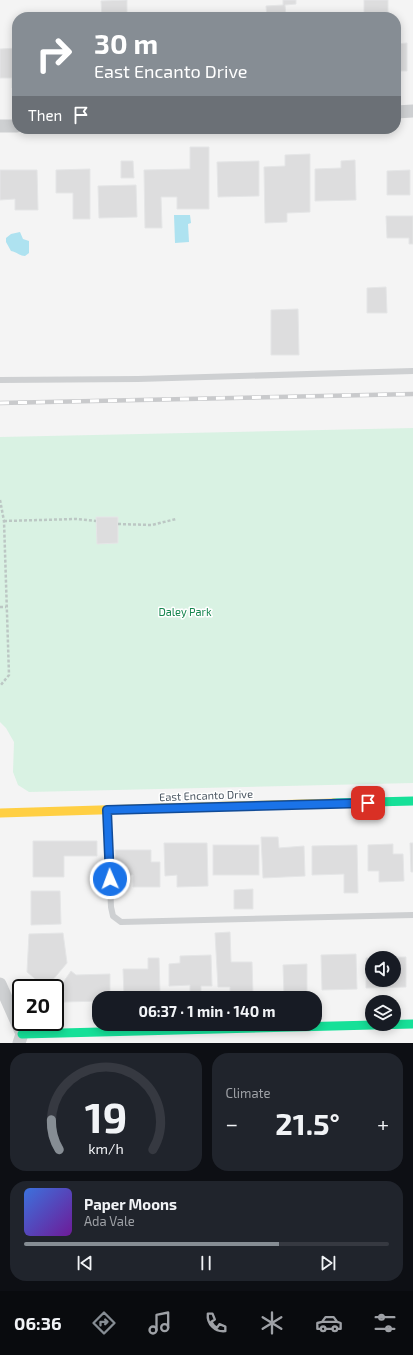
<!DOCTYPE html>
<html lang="en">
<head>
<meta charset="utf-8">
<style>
	:root { --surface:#171b24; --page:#20242c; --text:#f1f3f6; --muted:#9ea1a6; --line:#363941; --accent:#868d94 }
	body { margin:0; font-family:"Exo 2",sans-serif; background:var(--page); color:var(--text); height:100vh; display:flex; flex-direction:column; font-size:15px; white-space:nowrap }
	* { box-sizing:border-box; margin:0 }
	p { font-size:13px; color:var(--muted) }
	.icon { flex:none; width:22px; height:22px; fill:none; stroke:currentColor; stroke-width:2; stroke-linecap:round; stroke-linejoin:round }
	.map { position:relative; height:1043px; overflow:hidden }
	.side { display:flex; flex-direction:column; gap:10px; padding:10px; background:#0d0f14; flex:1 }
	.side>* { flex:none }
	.banner { position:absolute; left:12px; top:12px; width:389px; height:122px; border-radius:16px; box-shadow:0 2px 10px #0003; background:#868d94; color:#fff; overflow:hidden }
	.controls { position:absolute; left:365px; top:951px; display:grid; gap:8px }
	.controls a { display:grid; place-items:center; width:36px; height:36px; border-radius:50%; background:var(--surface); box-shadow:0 2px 10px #0003; font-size:20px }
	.speed { position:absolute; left:12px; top:979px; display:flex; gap:8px; font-size:20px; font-weight:700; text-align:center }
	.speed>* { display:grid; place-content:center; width:52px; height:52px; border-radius:50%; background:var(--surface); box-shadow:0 2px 10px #0003; line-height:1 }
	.speed .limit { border:2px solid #111; border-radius:6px; background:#fff; color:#111 }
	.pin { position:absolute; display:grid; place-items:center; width:34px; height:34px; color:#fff; margin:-17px; border-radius:8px; box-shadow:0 2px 6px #0006 }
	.me { position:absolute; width:44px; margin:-22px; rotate:358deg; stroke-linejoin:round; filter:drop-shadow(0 0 3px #0008) }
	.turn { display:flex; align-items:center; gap:14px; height:84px; padding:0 16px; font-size:18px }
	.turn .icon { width:52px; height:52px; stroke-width:2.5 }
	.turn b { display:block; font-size:28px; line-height:34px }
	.then { display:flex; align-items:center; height:38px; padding:0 16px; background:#0003; gap:8px; font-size:15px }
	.big { font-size:30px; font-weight:700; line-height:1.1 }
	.side .widget { flex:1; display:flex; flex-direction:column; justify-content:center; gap:6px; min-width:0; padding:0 14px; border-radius:16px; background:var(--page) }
	.side .dial { align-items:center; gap:0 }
	.dial svg { height:104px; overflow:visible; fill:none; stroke:var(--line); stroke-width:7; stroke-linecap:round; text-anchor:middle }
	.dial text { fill:var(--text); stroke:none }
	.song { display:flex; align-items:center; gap:12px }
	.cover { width:48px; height:48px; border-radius:6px; background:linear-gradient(135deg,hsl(220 70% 55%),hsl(280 70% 35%)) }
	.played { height:4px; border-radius:2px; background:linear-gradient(90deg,var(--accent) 70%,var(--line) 70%) }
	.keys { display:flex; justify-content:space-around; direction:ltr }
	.heat { display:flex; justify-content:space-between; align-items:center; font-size:22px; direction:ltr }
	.side .tiles { flex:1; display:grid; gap:10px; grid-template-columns:1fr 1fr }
	.widget:last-child { grid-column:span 2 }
	.trip { position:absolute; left:92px; top:991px; width:230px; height:40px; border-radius:16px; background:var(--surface); box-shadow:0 2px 10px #0003; font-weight:700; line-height:40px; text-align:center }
	.tabs { display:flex; height:64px; justify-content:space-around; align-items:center; background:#090b0e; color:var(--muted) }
	.tabs .icon { width:28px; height:28px }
	.tabs .current { color:var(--accent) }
	.tabs b { font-size:18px; color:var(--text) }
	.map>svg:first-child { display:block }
	.green { fill:#d9f2e3 }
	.water { fill:#aee2f0 }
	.building { fill:#ddddde; stroke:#e5e6e7; fill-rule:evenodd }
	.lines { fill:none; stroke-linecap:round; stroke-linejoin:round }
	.path { stroke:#bcc7c4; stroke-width:2.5; stroke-dasharray:3 2; stroke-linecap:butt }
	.lane { stroke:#ced0d2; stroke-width:6 }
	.street { stroke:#ced0d2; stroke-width:13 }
	.fast { stroke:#16e098; stroke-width:9 }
	.slow { stroke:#ffcf43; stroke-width:9 }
	.rail-casing { stroke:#c9cacc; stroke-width:4.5 }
	.rail { stroke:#fff; stroke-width:3; stroke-dasharray:9; stroke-linecap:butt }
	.route-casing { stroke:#114b97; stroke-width:10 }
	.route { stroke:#1a73e8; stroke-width:7 }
	.labels { text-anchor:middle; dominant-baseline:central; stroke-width:3; stroke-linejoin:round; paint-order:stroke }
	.park-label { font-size:11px; fill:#17864f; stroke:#fff }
	.street-label { font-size:11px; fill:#4a5661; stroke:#fff }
</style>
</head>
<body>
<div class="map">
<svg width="413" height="1043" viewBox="0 0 413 1043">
	<rect width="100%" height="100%" fill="#f4f4f4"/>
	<polygon class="green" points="413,428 413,783 29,792 18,785 13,772 14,742 6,728 0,722 0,437"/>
	<g class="water">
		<polygon points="174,215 190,215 191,223 188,224 189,242 175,243"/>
		<path d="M20,232L23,239L29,241V253L25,256C20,256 17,252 11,251L6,242V238L11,234Z"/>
	</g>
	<g class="building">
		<polygon points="127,0 127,17 102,17 101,1"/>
		<polygon points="283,0 296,0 296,4 285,5 286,17 264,17 267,17 266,6 283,5"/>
		<rect x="364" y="0" width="24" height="17"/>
		<polygon points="407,43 407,71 396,71 396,44"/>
		<polygon points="17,48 17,88 12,88 12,78 0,78 0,49"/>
		<polygon points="190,147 209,147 209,209 177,209 177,197 161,197 162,228 145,228 144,170 190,169"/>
		<polygon points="310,154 310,212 287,213 287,222 265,223 264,167 285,166 285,155"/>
		<polygon points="355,160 356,200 315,201 315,169 341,168 341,161"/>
		<polygon points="121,161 133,161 134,178 121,178"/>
		<polygon points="259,161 259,196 218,197 217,162"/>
		<polygon points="90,169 90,219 73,219 73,193 56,193 56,170"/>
		<polygon points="0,170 37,170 38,210 15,210 15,199 0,200"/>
		<polygon points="410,170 410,195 387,195 387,171"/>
		<polygon points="136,185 137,217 99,218 98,186"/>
		<polygon points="386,216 413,216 413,244 409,244 409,238 387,238"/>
		<polygon points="386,287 387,313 367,313 367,288"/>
		<polygon points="298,309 299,355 271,355 271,310"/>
		<polygon points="96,517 118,517 118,543 97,544"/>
		<polygon points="261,837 278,837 279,848 304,846 305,876 263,878"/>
		<polygon points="33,841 97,841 97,856 64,856 64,877 33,877"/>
		<polygon points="164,843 207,843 208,886 177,887 177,875 165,876"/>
		<polygon points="410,843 413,843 413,872 411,872"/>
		<polygon points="393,844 393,854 403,854 404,881 379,882 379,871 368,871 368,845"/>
		<rect x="213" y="845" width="46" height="30"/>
		<polygon points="357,845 358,893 344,893 344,874 312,875 312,846"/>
		<polygon points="115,850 151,850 151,862 160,862 160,887 133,887 133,875 116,875"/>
		<polygon points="253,889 253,909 234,909 234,890"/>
		<polygon points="31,891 60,891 61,924 31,925"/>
		<polygon points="230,932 231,962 252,962 253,995 230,996 230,987 218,987 215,933"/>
		<polygon points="63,933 67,963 46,988 27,972 29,934"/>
		<polygon points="356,954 357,989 322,990 321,955"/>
		<polygon points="211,955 212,986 201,986 201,996 190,997 190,985 169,986 169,964 180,963 180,956"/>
		<path d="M406,957V987L366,988V958ZM372,958H394V980H372Z"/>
		<polygon points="148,958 159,958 160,993 124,994 123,969 148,969"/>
		<polygon points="307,964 307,993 284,994 283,965"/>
		<polygon points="71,971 76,975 110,974 110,998 99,998 99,1001 64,1002 64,991 60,987"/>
	</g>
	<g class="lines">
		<g class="path">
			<polyline points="0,500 4,521 9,675 0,686"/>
			<polyline points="4,521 76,519 96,521"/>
			<polyline points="118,524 152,525 176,519"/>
			<polyline points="0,607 6,607"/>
		</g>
		<g class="lane">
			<polyline points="0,380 138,379 413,371"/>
			<polyline points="107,812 111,907 113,916 121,922 413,915"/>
		</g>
		<g class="street">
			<polyline points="396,112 413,111"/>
			<polyline points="0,126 17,126"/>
			<polyline points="0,984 22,1034 19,1043"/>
		</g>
		<g class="fast">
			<polyline points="334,803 413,801"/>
			<polyline points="22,1034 413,1024"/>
		</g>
		<polyline class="slow" points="0,813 334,803"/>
		<defs>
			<polyline id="rail" points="0,403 413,394"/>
		</defs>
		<use href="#rail" class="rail-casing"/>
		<use href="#rail" class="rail"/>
	</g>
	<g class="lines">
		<defs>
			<polyline id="route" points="110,879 107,810 368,803"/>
		</defs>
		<use href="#route" class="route-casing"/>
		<use href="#route" class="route"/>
	</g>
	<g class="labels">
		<g class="park-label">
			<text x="185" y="611">Daley Park</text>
		</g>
		<g class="street-label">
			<text transform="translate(206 795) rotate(-2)">East Encanto Drive</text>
		</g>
	</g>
</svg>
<div class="controls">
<a><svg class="icon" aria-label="sound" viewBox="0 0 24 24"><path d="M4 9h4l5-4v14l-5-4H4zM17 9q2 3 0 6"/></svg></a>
<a><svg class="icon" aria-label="layers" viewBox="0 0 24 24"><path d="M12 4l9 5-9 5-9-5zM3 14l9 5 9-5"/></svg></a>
</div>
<div class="speed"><div class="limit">20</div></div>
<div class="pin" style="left:368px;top:803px;background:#d93025"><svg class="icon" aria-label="arrive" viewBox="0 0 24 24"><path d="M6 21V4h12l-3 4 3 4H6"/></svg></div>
<svg class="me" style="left:110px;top:879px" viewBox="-20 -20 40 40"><circle r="17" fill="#1a73e8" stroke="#fff" stroke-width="3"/><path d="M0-11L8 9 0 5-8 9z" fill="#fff"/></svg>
<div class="trip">06:37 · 1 min · 140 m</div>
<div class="banner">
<div class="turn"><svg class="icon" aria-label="right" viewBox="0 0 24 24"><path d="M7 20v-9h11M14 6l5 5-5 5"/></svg><div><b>30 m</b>East Encanto Drive</div></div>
<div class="then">Then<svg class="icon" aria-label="arrive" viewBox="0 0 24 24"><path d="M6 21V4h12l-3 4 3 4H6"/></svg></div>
</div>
</div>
<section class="side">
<div class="tiles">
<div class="widget dial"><svg viewBox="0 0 100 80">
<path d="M14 69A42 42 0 1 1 86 69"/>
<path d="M14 69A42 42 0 0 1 8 46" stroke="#868d94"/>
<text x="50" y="56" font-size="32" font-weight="700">19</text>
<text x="50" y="72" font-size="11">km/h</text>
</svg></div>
<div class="widget"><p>Climate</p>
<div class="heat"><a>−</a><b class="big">21.5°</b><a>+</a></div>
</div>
<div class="widget">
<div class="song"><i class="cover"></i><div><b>Paper Moons</b><p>Ada Vale</p></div></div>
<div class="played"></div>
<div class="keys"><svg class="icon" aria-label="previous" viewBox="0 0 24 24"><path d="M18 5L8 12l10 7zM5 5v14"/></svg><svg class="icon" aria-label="pause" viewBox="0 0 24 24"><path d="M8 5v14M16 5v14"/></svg><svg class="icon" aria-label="next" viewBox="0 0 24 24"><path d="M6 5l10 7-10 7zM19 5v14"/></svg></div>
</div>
</div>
</section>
<nav class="tabs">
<b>06:36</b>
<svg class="icon current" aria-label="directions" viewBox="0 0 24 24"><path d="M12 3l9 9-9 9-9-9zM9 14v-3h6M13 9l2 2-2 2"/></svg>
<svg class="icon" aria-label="music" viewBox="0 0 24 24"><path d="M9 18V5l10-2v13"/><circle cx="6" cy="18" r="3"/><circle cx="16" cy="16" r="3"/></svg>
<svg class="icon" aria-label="phone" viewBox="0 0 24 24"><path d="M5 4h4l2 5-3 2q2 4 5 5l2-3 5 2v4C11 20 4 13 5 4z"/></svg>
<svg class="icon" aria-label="climate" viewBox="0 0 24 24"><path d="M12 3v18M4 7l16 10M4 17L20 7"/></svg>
<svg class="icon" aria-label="car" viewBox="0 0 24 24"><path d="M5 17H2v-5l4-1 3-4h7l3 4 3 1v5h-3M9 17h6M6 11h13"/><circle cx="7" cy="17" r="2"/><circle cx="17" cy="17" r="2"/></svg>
<svg class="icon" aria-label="filters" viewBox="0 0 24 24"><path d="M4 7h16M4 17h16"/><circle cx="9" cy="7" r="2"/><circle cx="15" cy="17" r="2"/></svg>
</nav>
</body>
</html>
